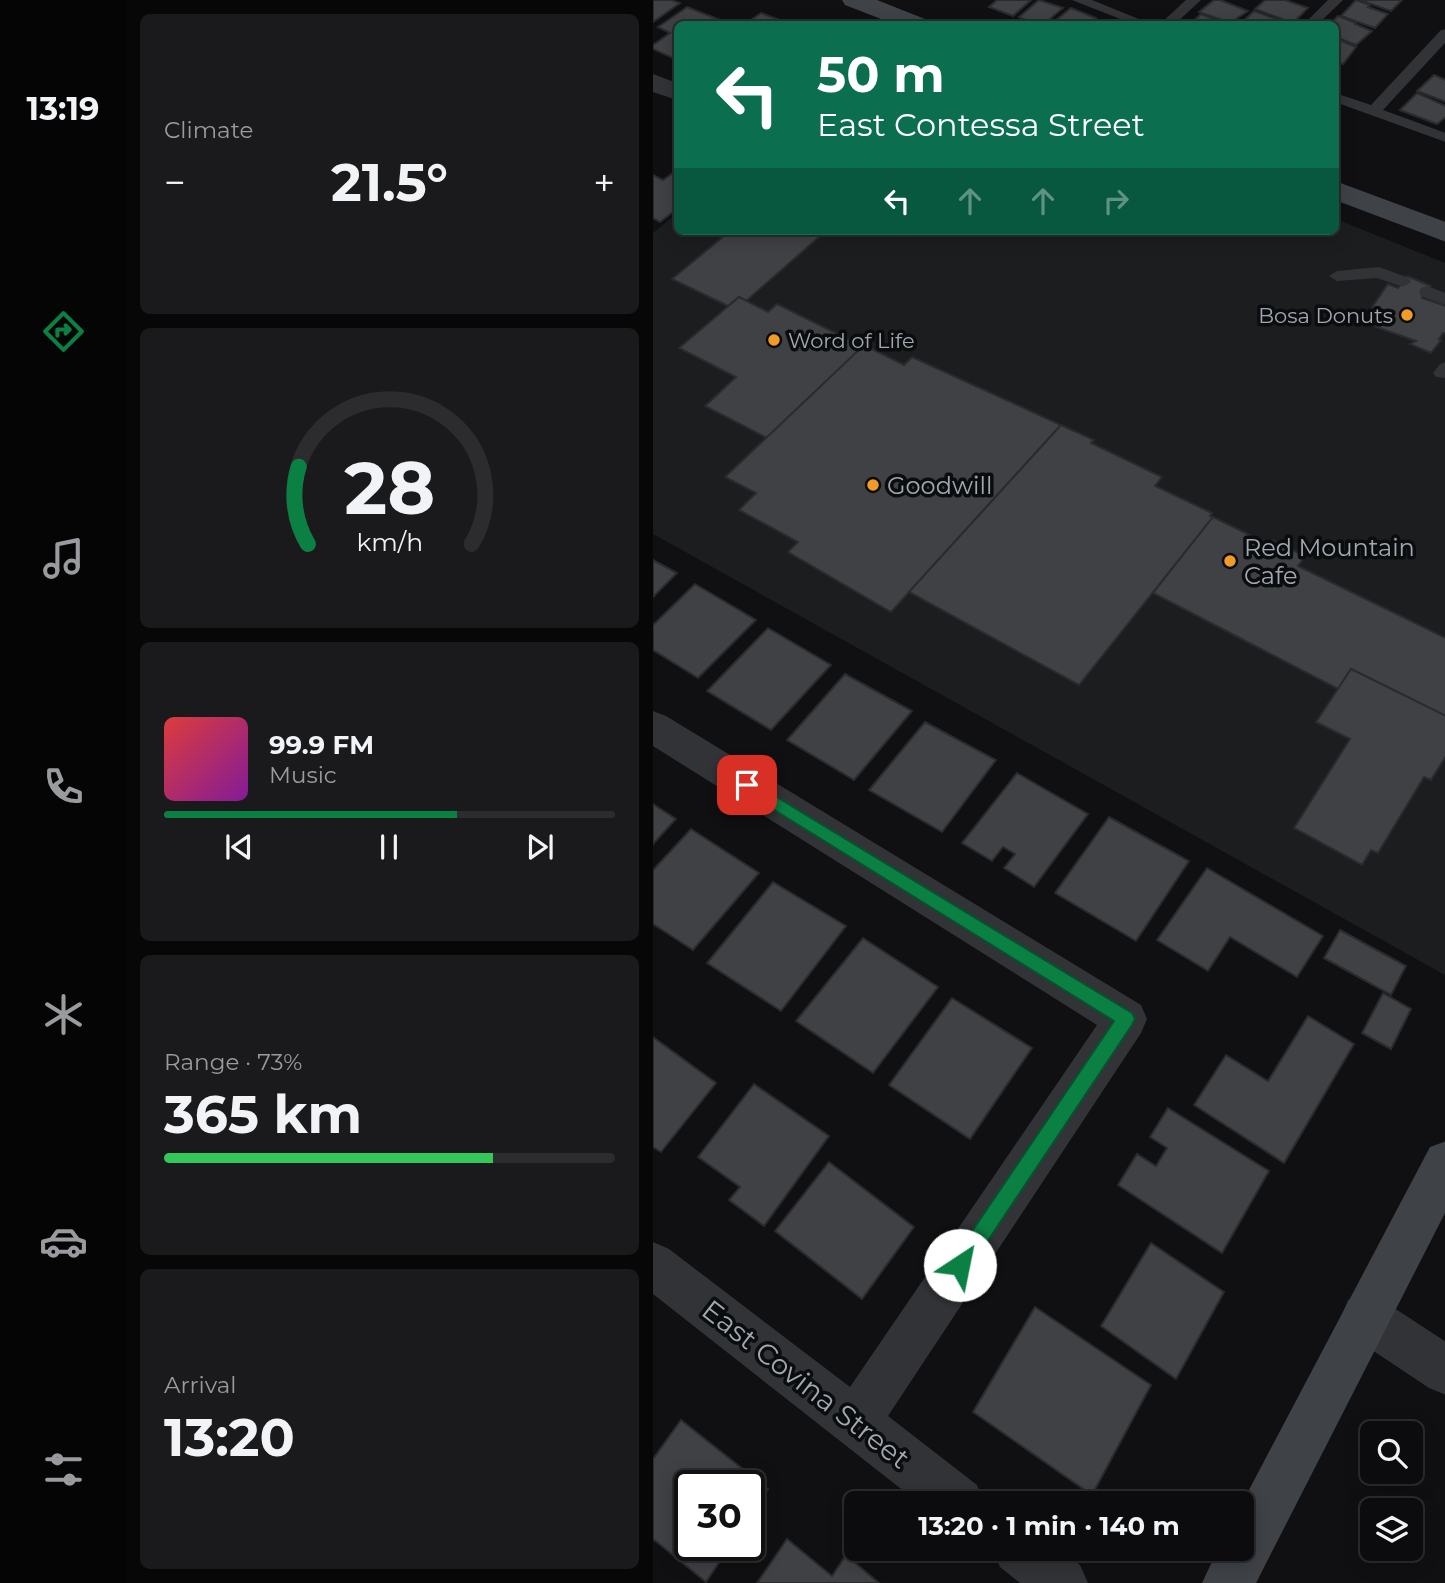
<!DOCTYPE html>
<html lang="en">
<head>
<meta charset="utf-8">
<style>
	:root { --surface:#0c0c0e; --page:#1a1a1c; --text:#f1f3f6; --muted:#9a9b9e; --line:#2c2c2e; --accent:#0b8043 }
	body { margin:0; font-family:Montserrat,sans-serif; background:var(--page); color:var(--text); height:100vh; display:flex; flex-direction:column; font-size:26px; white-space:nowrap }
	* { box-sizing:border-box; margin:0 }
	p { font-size:23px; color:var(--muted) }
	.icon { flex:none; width:38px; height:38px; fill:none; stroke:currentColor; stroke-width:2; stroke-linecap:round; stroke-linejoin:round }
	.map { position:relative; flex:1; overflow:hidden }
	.details { display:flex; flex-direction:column; gap:14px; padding:14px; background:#070708; width:527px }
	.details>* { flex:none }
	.hud { position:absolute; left:21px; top:21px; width:665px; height:214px; border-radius:10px; box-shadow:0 4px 18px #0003,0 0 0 2px var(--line); background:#0b6e4f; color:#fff; overflow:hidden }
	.tools { position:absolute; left:707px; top:1421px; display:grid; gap:14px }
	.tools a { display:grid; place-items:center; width:63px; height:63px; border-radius:10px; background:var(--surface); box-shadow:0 4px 18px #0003,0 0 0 2px var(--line); font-size:35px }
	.speed { position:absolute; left:21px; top:1470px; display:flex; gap:14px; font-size:35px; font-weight:700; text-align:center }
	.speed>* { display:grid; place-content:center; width:91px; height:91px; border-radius:50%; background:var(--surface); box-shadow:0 4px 18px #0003,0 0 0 2px var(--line); line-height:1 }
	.speed .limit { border:4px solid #111; border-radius:10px; background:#fff; color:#111 }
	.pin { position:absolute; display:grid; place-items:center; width:60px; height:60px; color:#fff; margin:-30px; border-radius:14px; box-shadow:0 4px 10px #0006 }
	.me { position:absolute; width:77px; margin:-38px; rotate:34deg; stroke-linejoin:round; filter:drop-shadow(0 0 5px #0008) }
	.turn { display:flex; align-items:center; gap:24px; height:147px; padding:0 28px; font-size:32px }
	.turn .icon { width:91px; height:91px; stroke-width:2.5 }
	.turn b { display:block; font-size:49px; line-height:60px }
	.lanes { display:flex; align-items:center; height:66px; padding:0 28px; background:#0003; justify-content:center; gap:35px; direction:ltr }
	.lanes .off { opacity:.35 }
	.big { font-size:52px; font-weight:700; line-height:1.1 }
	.details .tile { flex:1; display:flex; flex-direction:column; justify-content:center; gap:10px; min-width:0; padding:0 24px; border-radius:10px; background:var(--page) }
	.details .dial { align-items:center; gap:0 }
	.dial svg { height:182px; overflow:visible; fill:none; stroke:var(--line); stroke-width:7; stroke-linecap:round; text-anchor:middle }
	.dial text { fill:var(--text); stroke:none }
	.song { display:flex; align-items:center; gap:21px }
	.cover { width:84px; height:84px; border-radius:10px; background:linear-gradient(135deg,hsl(0 70% 55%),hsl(290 70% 35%)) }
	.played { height:7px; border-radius:4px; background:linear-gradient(90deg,var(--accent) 65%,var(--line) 65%) }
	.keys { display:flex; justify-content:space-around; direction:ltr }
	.heat { display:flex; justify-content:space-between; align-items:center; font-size:38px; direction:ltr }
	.charge { height:10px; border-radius:5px; background:linear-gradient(90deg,#34c759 73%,var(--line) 0) }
	.trip { position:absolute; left:191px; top:1491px; width:410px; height:70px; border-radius:10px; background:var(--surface); box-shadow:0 4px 18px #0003,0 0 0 2px var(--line); font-weight:700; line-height:70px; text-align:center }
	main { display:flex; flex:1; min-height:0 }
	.tab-bar { display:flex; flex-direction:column; width:126px; justify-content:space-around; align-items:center; background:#050506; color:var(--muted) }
	.tab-bar .icon { width:49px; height:49px }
	.tab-bar .active { color:var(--accent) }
	.tab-bar b { font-size:32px; color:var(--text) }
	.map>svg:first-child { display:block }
	.built { fill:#1c1d1f }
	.building { fill:#3f4145; stroke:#2a2b2e; stroke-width:2 }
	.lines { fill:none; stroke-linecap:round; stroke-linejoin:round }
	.lane { fill:#313337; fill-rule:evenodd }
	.street { fill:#313337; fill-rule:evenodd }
	.secondary { fill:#3f4247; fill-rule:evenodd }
	.route { fill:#0b8043; stroke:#07532c; stroke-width:2 }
	.poi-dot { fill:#f29b29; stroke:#0b0c0d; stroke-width:2.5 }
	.labels { text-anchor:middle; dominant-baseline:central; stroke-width:7; stroke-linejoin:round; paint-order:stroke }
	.far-poi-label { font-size:21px; fill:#a1a8b3; stroke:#0b0c0d; text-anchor:end }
	.poi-label { font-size:24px; fill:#a1a8b3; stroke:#0b0c0d; text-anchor:start }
	.near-street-label { font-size:28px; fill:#a1a8b3; stroke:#0b0c0d }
</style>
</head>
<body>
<main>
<nav class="tab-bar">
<b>13:19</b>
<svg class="icon active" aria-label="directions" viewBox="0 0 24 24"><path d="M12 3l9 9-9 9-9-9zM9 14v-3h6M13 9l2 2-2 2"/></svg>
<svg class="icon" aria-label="music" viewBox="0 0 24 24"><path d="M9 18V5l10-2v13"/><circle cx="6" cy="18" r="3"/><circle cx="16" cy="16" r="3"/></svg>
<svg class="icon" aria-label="phone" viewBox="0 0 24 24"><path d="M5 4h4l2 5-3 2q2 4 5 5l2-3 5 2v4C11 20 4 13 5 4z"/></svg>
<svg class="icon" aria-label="climate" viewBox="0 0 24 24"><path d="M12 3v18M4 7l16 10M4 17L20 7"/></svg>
<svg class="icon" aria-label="car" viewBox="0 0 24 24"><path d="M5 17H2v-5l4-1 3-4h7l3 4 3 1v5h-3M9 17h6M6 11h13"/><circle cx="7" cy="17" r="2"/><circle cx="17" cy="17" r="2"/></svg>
<svg class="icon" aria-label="filters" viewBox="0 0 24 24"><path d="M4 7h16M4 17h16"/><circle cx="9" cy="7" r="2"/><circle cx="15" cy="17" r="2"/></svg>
</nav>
<section class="details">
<div class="tile"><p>Climate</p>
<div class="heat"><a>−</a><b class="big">21.5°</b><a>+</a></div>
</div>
<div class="tile dial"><svg viewBox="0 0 100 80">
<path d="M14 69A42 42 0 1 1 86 69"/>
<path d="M14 69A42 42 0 0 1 10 35" stroke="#0b8043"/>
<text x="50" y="56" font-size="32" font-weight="700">28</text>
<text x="50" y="72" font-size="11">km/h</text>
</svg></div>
<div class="tile">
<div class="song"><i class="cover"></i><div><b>99.9 FM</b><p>Music</p></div></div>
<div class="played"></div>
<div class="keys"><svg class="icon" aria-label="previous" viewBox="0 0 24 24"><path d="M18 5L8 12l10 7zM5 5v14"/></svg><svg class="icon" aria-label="pause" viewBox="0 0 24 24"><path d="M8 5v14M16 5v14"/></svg><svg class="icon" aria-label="next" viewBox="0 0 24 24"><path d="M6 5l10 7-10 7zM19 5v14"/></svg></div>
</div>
<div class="tile"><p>Range · 73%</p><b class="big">365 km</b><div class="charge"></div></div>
<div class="tile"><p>Arrival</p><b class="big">13:20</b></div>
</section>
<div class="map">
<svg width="793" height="1583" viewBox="0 0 793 1583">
	<rect width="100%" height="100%" fill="#101012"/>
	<polygon class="built" points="24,213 24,231 682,231 683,219 792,263 792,975 0,534 0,233"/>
	<g class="building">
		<polygon points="0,0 18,0 27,3 0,22"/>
		<polygon points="344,0 378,0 360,16 336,7"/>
		<polygon points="386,0 410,8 391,24 374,24 377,22 366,17"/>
		<polygon points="561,0 567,0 595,11 577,23 546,12"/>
		<polygon points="612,0 632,0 655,8 640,23 602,9"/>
		<polygon points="703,0 717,5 715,7 735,14 722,28 688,16"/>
		<polygon points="707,0 749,0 738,11"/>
		<polygon points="34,7 75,23 24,24 24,60 0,49 0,45 17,33 5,27"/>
		<polygon points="418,8 443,18 436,24 398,24"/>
		<polygon points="601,11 637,24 587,24"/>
		<polygon points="108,13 137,24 92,24"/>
		<polygon points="548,14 565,21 570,24 537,24"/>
		<polygon points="685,16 703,23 702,24 719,31 703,45 682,37 682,24 677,24"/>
		<polygon points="682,38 703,47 690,64 682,61"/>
		<polygon points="781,75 793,80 793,102 764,91"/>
		<polygon points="764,93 793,106 793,117 784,124 747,110"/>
		<polygon points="24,170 24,209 7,222 0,218 0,175 10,180"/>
		<polygon points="77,231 173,231 93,301 86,297 75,306 19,279"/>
		<polygon points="754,276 778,286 769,298 793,306 793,334 790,333 786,339 788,340 778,353 757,344 763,341 709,322 735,284 745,288"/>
		<polygon points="86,297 115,312 124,304 211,347 114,438 52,406 83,377 26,348"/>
		<polygon points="211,345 251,365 259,357 408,425 238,612 135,552 145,542 86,510 103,493 72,477"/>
		<polygon points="408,425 441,440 438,443 509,477 502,486 559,513 557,516 560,517 426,685 256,592"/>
		<polygon points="560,517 615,544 619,540 652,556 645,566 793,638 793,716 698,669 685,689 500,593"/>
		<polygon points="0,560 24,573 0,597"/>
		<polygon points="42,584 103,620 45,678 0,650 0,625"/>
		<polygon points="115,628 178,665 118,730 54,691"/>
		<polygon points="698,669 793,716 793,756 778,780 771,777 725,853 718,850 709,865 641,828 697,739 663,722"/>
		<polygon points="192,674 259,711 201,780 134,740"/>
		<polygon points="272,722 343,760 289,832 216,790"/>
		<polygon points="364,773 435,814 381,887 351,868 362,854 350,847 339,861 309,843"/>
		<polygon points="0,804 23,819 0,844"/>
		<polygon points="456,817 536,861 483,941 402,893"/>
		<polygon points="38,829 106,873 40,950 0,924 0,870"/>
		<polygon points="554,868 670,936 644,977 577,937 555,971 504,940"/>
		<polygon points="120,882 193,926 128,1011 54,963"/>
		<polygon points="687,930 753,966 738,995 671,958"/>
		<polygon points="210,938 285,987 220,1073 143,1021"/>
		<polygon points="730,993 758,1009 738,1049 709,1033"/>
		<polygon points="299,998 379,1048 317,1139 236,1085"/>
		<polygon points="655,1016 701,1044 631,1163 541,1105 573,1055 615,1081"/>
		<polygon points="0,1037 63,1083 8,1152 0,1147"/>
		<polygon points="101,1084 176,1136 111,1226 76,1200 87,1187 45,1157"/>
		<polygon points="515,1108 616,1171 569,1253 465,1185 484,1154 503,1166 514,1148 497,1137"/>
		<polygon points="176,1162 261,1227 209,1299 122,1231"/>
		<polygon points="498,1243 571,1292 523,1379 448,1326"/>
		<polygon points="382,1307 498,1385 439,1495 320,1412"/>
		<polygon points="28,1420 115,1489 96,1517 96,1486 37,1486 37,1545 78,1545 53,1582 0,1539 0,1459"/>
		<polygon points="134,1539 179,1576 193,1555 226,1583 104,1583"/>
	</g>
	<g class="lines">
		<g class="lane">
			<polygon points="419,0 439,0 498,24 480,24"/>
			<polygon points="533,0 548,0 522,24 507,24"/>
			<polygon points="675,0 690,0 665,24 651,24"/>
			<polygon points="793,29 793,42 730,110 793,133 793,142 682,102 682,93 718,105 788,30"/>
			<polygon points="726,267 756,278 758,282 750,287 724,278 684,281 676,276 684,271"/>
			<polygon points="774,286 793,293 793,305 768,296 766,292 768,288"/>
			<polygon points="793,362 793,378 783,377 780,373 787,364"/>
		</g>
		<g class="street">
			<polygon points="0,74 24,83 24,100 0,92"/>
			<polygon points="0,711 13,716 488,1005 494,1019 488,1033 235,1416 324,1485 331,1503 266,1503 0,1294 0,1242 16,1249 197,1387 444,1025 0,746"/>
			<polygon points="712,1293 729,1300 793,1342 793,1395 776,1388 695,1334 688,1317 695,1300"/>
			<polygon points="339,1549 407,1549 427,1565 435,1583 367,1583 347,1567"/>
		</g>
		<g class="secondary">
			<polygon points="189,0 224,0 272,19 276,24 241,24 192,5"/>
			<polygon points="682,181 793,222 793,242 682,200"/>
			<polygon points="793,1141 793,1211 603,1583 549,1583 565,1549 588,1549 588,1505 777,1147"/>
		</g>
	</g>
	<polygon class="route" points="94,779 479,1013 482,1019 479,1025 314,1272 307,1275 301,1272 298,1265 301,1258 461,1021 89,790 87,785 89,781"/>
	<g class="poi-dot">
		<circle cx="754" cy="315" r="7"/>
		<circle cx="121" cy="340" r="7"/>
		<circle cx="220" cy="485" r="7"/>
		<circle cx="577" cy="561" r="7"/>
	</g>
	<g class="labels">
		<g class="far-poi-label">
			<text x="740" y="315">Bosa Donuts</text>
			<text x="135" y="340" text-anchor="start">Word of Life</text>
		</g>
		<g class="poi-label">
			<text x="234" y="485">Goodwill</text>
			<text x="591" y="547">Red Mountain<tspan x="591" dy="28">Cafe</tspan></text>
		</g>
		<g class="near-street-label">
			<text transform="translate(153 1384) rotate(38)">East Covina Street</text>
		</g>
	</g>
</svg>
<div class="tools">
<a><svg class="icon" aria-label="search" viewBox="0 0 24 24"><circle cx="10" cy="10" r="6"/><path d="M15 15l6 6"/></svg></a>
<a><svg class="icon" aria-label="layers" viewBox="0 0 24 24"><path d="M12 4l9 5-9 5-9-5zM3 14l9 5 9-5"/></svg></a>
</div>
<div class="speed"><div class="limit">30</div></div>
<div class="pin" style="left:94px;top:785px;background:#d93025"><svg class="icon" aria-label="arrive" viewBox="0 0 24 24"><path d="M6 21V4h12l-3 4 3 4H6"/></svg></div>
<svg class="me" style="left:307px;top:1265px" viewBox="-20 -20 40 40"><circle r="19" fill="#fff"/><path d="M0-13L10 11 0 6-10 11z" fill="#0b8043"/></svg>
<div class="trip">13:20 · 1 min · 140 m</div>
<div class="hud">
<div class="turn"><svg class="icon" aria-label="left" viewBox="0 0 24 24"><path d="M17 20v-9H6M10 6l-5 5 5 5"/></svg><div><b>50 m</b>East Contessa Street</div></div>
<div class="lanes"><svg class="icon" aria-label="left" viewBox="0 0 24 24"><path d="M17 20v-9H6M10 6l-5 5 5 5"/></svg><svg class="icon off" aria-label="ahead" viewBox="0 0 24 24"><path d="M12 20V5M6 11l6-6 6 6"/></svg><svg class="icon off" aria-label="ahead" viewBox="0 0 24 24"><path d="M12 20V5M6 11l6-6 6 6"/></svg><svg class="icon off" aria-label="right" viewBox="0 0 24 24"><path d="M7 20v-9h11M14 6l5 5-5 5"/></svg></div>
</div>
</div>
</main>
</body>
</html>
